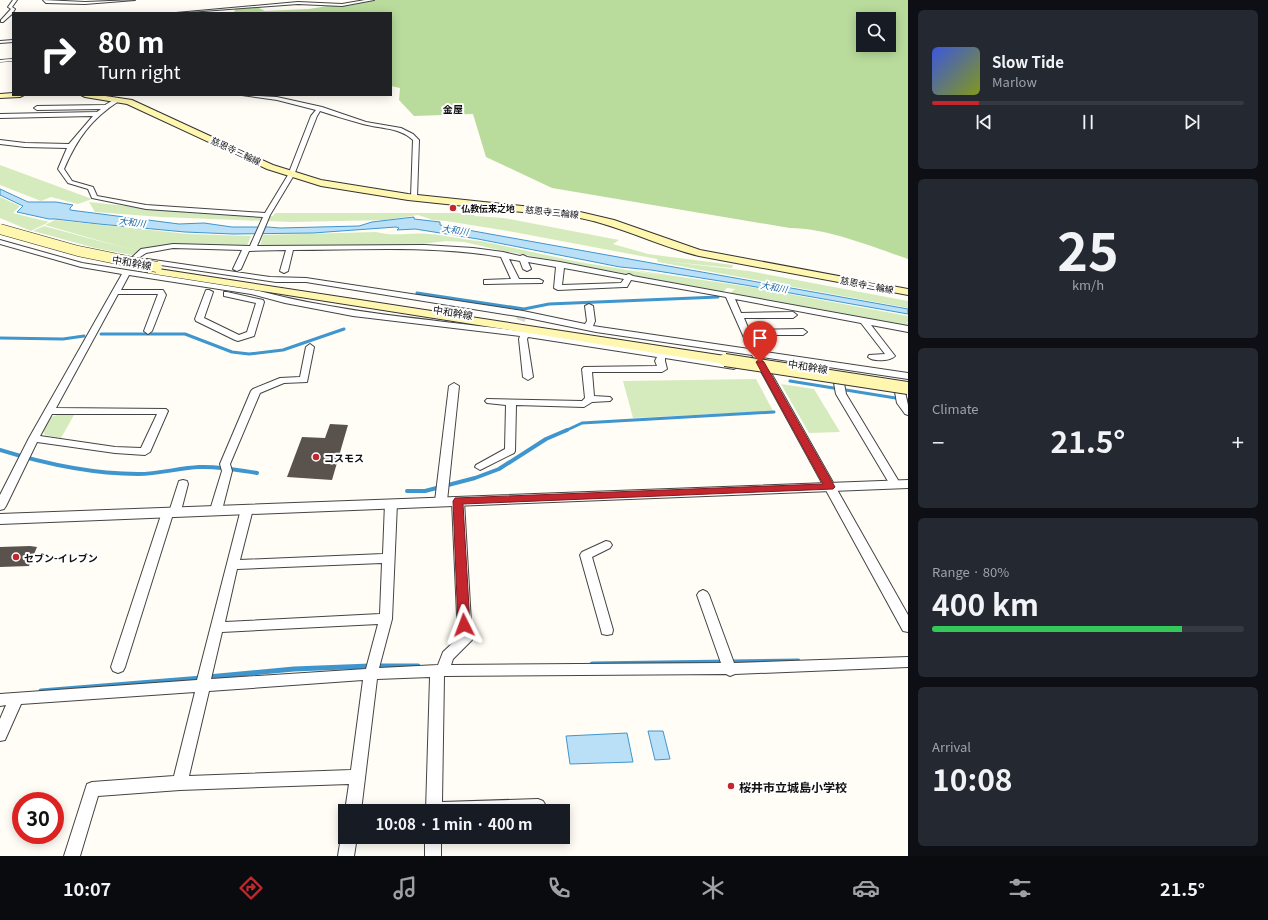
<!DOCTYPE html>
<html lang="en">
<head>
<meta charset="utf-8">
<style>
	:root { --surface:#171b24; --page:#242831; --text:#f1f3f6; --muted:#9ea1a6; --line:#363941; --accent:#c4262e }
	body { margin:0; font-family:Georgia,"Noto Sans JP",serif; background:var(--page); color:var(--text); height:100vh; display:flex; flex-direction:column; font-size:15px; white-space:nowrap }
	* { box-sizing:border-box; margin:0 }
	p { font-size:13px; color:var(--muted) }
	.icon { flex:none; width:22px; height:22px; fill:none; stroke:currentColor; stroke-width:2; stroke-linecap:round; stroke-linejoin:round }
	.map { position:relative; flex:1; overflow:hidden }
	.details { display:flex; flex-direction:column; gap:10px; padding:10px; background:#0d0f14; width:360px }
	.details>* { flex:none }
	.guide { position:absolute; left:12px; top:12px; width:380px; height:84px; border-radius:0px; box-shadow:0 2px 10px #0003; background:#202124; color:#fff; overflow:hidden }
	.buttons { position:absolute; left:856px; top:12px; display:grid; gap:8px }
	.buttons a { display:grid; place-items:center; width:40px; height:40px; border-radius:0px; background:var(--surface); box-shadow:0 2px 10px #0003; font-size:20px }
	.speed { position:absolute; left:12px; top:792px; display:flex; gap:8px; font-size:20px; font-weight:700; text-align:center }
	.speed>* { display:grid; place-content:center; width:52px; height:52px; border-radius:50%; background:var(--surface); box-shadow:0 2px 10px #0003; line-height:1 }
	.speed .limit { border:6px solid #d22; background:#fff; color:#111 }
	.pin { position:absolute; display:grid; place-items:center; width:34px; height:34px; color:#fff; margin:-41px -17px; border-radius:50% 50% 50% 0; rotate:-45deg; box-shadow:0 0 4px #0007 }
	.pin .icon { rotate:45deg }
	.me { position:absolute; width:44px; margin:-22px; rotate:357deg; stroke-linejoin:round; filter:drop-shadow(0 0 3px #0008) }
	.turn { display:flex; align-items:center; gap:14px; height:84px; padding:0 20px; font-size:18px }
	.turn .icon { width:52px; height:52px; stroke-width:2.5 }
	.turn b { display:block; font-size:28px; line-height:34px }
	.big { font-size:30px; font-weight:700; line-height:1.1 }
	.details .card { flex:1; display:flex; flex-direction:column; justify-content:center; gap:6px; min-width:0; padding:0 14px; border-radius:6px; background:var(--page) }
	.details .dial { align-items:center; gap:0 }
	.dial b { font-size:52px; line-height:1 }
	.song { display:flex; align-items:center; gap:12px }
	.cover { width:48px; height:48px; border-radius:6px; background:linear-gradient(135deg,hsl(230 70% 55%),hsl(70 70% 35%)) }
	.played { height:4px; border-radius:2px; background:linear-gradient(90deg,var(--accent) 15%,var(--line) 15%) }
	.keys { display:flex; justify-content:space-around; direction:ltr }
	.heat { display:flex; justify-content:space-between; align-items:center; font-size:22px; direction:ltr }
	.charge { height:6px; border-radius:3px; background:linear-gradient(90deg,#34c759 80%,var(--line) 0) }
	.trip { position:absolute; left:338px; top:804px; width:232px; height:40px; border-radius:0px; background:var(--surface); box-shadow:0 2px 10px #0003; font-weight:700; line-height:40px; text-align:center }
	.tab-bar { display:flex; height:64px; justify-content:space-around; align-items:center; background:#090b0e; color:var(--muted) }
	.tab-bar .icon { width:28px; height:28px }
	.tab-bar .on { color:var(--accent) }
	.tab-bar b { font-size:18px; color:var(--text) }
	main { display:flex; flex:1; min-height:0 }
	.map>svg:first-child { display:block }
	.green { fill:#d5ebbd }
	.forest { fill:#b9dc9c; fill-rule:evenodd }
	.water { fill:#b9e0f7; stroke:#3f96cf }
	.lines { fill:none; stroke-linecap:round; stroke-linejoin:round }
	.stream-far2 { stroke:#3f96cf; stroke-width:3 }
	.stream-far1 { stroke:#3f96cf; stroke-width:4 }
	.stream { stroke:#3f96cf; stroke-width:5 }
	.building { fill:#5a524d }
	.minor-tunnel { stroke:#dbdad3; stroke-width:9; stroke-dasharray:9 4.5; stroke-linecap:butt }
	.pedestrian-casing { stroke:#444; stroke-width:1 }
	.minor-casing { stroke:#444; stroke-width:2 }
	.tertiary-casing { stroke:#444; stroke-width:2 }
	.secondary-casing { stroke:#333; stroke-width:2 }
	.pedestrian { fill:#fff; fill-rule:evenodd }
	.minor { fill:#fff; fill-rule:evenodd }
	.tertiary { fill:#fff; fill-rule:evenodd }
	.secondary { fill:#fff6b0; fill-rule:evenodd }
	.secondary-bridge-far1-casing { stroke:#333; stroke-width:11; stroke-linecap:butt }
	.secondary-bridge-casing { stroke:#333; stroke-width:14; stroke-linecap:butt }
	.secondary-bridge-far1 { stroke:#fff6b0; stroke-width:10 }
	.secondary-bridge { stroke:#fff6b0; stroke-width:12 }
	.route { fill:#c4262e; stroke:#7f191e }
	.poi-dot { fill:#c4262e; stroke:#fff; stroke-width:1.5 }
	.labels { text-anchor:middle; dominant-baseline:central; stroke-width:4; stroke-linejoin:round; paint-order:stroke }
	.far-street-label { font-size:9px; fill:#111; stroke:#fff }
	.far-poi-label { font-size:9px; font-weight:bold; fill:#111; stroke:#fff; text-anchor:start }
	.far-water-label { font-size:9px; font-style:italic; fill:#1768a6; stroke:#fff }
	.far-quarter-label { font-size:10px; font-weight:bold; fill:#111; stroke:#fff }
	.street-label { font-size:10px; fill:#111; stroke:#fff }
	.poi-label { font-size:10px; font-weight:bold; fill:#111; stroke:#fff; text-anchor:start }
	.near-poi-label { font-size:12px; font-weight:bold; fill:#111; stroke:#fff; text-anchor:start }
</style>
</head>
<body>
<main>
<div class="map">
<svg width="908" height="856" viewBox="0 0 908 856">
	<rect width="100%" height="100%" fill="#fffdf5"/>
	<g class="green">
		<polygon points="0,165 92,199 78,204 51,197 41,201 0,185"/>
		<polygon points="0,197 20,206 13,213 49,222 31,231 0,218"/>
		<polygon points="89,202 183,212 273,216 275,213 471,213 475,216 504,218 619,240 613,244 648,254 733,265 732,268 662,261 749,271 908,301 908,308 658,262 657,259 502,230 446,221 433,220 418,215 386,220 292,222 161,217 95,212"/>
		<path d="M55,220L188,234L251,236L247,246C213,247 159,237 132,255L95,248L33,231L44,226L132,250L45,225Z"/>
		<path d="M376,232C393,237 411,232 429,234C446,235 463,240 481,241L579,262L664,276L627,269L757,288L908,316V322H906L908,323V328L729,294L735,289L727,288L723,292L499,250L464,242L446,241L414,245L260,246L263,235Z"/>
		<polygon points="756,379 773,411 633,418 623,381"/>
		<polygon points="781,384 814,389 840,432 809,433"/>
		<polygon points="60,414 74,415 61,438 45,435 43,431 51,417"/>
	</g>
	<path class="forest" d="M364,0H908V259C873,247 827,228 790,228L552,188L486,157L473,114L414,116L399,100L400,88L391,86V13H234L235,9L257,7L265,11L309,9ZM863,19H889V45H863Z"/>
	<g class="water">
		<polygon points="0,189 28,202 56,202 73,205 70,208 70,210 179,224 204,223 232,227 268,227 280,228 359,226 372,222 414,217 414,219 440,222 440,225 501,236 908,309 908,314 745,285 651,270 620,267 478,239 415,229 397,230 399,228 396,227 313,233 233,234 185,232 99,224 55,219 49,219 17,212 23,206 0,195"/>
		<polygon points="648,731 663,731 670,759 655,760"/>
		<polygon points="627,733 633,762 570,764 566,736"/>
	</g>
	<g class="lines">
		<g class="stream-far2">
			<polyline points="417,293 524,309 549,304 718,297"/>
			<polyline points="101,334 185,334 232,352 249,354 283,350 344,329"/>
			<polyline points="0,338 63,339 84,336"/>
			<polyline points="790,381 908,400"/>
			<polyline points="565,431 582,423 774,412"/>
		</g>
		<g class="stream-far1">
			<path d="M0,450C45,464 91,474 138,474C159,474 179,468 199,467C218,466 239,470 257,473"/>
			<polyline points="407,491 425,491 475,478 499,469 546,439 567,430"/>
		</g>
		<g class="stream">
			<polyline points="592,664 798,661"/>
			<polyline points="376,666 418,666"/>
			<polyline points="208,677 294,669 370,666"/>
			<polyline points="41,691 202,678"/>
		</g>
	</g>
	<g class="building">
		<polygon points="330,424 348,425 332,480 287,477 302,437 325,438"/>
		<polygon points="30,546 37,547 29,566 0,567 0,547"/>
	</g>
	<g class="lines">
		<polyline class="minor-tunnel" points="515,333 523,314"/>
		<defs>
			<polygon id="pedestrian" points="13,59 13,61 0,62 0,60"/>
			<g id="minor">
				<polygon points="13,0 17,0 12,7 15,9 12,14 3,22 1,22 1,20 11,9 8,7"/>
				<polygon points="43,0 85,2 135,0 85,4 46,3"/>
				<polygon points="365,0 374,0 342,6 298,4 176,13 298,2 342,4"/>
				<polygon points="13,40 13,42 0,43 0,41"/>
				<path d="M242,95L277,97L322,107L366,122L401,128L413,134L419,140L417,197L414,199L411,197L413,140C399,127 381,129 363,124C349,120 335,116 320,111L317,116L294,175L270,215L257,246L425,245L473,248L503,252L520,256L523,255L527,257L560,262L626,275L629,274L633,276L908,326V332L871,325L895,356C891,361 873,362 868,357L869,355L885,354L861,323L735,299L741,313L793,312L797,315L793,318H744L749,330L803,329L807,332L803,335H751L758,351L908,373V379L762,357L908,615V632L903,631L752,355L596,332L523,317L306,282H276L147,263L143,261L147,259L270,277L306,278L523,311L585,324L587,321L585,306L589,304L593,306L595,321L593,326L749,349L726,297L631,280L627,287H624L558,290L554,288L556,267L528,262L531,269L527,271L523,269L520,261L509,259L519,279H539L543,281L542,283L487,284H484V280L511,279L501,257C433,245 362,250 293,250L288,271L284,273L280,271L286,250L249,251L241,269L237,271L233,269L242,250L173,248L146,253L134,261L130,259L141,249L173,244L250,246L263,217L146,209L92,198L88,189L68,183L58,169L67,148L25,147L0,144V140L25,143L69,144L93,116L0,118V114L97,112L101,109L37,110L34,108L37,106L105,105L115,99H119V101C91,119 77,139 64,169L72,181L93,187L97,196L146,205L265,213L288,175L311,116L316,110L277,100ZM564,268L624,279L621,283L562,285Z"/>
				<path d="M0,240L82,263L259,291C348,314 437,320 528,332C597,341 665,353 734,363L739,366L734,369L665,358V361L667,369L662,372H592L594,396L610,397L612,399L610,401L592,402L584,407L516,405L515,451L514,453L480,470L475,467L476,465L505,449L506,405L487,403L485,401L487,399L582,401L585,398L582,369L584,367L657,366L655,361L657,357L528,337L527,339L533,377L528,380L523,377L519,339L520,336L353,316L285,303L251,294L129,275L121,290H163L166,295L152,331L148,334L144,331L158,294H118L56,408L166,409L168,411L150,452L145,455L115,453L37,442L6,506L4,509L0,510V495L29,438L122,274L81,267L0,244ZM52,414H157L141,448L115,447L40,436Z"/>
				<polygon points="206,290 209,290 213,292 204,318 239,335 247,332 256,303 224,296 224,292 227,292 263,300 264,302 254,336 238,341 235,340 196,321 195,319"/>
				<polygon points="310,344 314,347 307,382 284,383 260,393 230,464 232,471 222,510 220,513 212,513 210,510 222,471 220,464 251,391 253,389 280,378 300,377 306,347"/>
				<polygon points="839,380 844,383 846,394 901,485 900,488 892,488 836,394 834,383"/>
				<polygon points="454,383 459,386 447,501 445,504 437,504 435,501 449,386"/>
				<polygon points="900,389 905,392 908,405 908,415 905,414 897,403 895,392"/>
				<polygon points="183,480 187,481 188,484 181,511 179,514 173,514 125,667 123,671 118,673 113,671 111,667 162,512 164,509 170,509 178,484 179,481"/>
				<path d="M458,497L462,498L464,501L472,640L453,659L451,665L721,663L697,595L699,592L703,590L707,592L709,595L734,663L908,657V667L735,674L730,676L726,674L444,676L442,802L538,799L543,801L546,806L544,811H426L430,677L377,679L361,811H345L349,784L180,790L98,796L80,856H64L87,784L92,782L174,776L195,692L21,704L5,740L0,741V719L6,705L0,706V694L197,680L241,509L243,506H251L253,509L240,560L383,554L385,503L387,500H395L397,503L392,619L379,668L438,665L443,652L458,638L452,501L454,498ZM382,563L380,614L225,622L237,569ZM378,624L366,669L211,679L222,632ZM363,680L351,770L189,776L209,691Z"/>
				<polygon points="606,541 610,542 612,545 610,548 592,557 613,630 612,634 607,635 602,634 601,630 580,555 582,552"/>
				<polygon points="345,831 345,837 357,837 354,856 338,856 341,837"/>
				<rect x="425" y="837" width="16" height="19"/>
			</g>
			<polygon id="tertiary" points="908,480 908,488 0,524 0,514"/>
			<g id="secondary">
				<polygon points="13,93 13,95 24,95 20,97 0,98 0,94"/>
				<path d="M81,95H99L132,100L273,165L321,180L408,194L580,212L614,220L700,250L908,289V295L699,256C658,246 621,226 580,218L408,200L321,186L267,169L127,104L85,97Z"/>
				<polygon points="152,268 725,356 729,357 731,360 729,363 725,364 148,273 147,271 148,269"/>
			</g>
		</defs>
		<use href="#pedestrian" class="pedestrian-casing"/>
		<use href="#minor" class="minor-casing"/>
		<use href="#tertiary" class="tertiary-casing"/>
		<use href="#secondary" class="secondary-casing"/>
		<use href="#pedestrian" class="pedestrian"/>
		<use href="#minor" class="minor"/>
		<use href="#tertiary" class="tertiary"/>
		<use href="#secondary" class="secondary"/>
		<defs>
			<polyline id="secondary-bridge-far1" points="0,229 78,251 157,267"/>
			<polyline id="secondary-bridge" points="725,360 908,388"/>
		</defs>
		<use href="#secondary-bridge-far1" class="secondary-bridge-far1-casing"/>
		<use href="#secondary-bridge" class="secondary-bridge-casing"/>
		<use href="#secondary-bridge-far1" class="secondary-bridge-far1"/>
		<use href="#secondary-bridge" class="secondary-bridge"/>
	</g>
	<polygon class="route" points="760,359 764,362 835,487 833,489 463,504 470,625 468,628 464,629 460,628 458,625 453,501 455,498 823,484 756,362"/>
	<g class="poi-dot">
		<circle cx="453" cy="208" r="4"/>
		<circle cx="316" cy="457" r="4"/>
		<circle cx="16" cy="557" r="4"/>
		<circle cx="731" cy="786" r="4"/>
	</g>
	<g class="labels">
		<g class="far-street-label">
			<text transform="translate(236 151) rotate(25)">慈恩寺三輪線</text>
			<text transform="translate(552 212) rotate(6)">慈恩寺三輪線</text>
			<text transform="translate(867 285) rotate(11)">慈恩寺三輪線</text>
		</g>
		<g class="far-poi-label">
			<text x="461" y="208">仏教伝来之地</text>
		</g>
		<g class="far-water-label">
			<text transform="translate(132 222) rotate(7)">大和川</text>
			<text transform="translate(455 230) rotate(8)">大和川</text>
			<text transform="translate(774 287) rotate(10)">大和川</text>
		</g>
		<g class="far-quarter-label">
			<text x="453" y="108">金屋</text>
		</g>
		<g class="street-label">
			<text transform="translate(132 262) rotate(10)">中和幹線</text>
			<text transform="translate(453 312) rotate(9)">中和幹線</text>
			<text transform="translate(808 366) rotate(9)">中和幹線</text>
		</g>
		<g class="poi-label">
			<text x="324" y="457">コスモス</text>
			<text x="24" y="557">セブン-イレブン</text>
		</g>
		<g class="near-poi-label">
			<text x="739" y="786">桜井市立城島小学校</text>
		</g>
	</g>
</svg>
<div class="buttons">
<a><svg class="icon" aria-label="search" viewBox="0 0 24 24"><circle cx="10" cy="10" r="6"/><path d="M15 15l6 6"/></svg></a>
</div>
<div class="speed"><div class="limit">30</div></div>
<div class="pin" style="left:760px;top:362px;background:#d93025"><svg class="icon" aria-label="arrive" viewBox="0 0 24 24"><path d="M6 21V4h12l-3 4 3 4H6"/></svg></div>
<svg class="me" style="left:464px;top:625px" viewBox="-20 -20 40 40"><path d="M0-17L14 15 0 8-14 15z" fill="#c4262e" stroke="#fff" stroke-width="4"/></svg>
<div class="trip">10:08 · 1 min · 400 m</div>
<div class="guide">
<div class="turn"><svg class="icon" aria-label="right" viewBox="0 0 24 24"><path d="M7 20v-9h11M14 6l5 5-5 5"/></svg><div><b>80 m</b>Turn right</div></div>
</div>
</div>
<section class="details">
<div class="card">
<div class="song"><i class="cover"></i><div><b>Slow Tide</b><p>Marlow</p></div></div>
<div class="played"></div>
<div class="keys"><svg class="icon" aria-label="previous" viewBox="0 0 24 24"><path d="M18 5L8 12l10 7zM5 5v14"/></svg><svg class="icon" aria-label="pause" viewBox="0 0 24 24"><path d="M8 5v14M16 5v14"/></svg><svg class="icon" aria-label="next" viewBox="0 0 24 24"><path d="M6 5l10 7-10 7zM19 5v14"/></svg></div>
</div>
<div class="card dial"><b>25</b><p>km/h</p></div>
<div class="card"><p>Climate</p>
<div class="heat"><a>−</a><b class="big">21.5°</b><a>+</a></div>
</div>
<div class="card"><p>Range · 80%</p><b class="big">400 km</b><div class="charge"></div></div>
<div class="card"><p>Arrival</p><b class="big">10:08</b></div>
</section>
</main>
<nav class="tab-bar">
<b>10:07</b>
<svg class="icon on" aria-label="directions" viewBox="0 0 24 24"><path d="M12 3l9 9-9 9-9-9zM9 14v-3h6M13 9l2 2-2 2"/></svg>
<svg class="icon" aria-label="music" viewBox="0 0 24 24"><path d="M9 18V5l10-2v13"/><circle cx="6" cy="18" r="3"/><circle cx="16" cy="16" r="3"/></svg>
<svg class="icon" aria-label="phone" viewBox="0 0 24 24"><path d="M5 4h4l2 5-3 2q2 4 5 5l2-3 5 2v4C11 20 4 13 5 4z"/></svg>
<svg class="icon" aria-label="climate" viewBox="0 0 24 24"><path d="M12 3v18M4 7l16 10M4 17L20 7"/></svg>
<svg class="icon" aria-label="car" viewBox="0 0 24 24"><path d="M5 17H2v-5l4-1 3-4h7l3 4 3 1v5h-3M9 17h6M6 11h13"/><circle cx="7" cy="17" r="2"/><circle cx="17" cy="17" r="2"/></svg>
<svg class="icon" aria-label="filters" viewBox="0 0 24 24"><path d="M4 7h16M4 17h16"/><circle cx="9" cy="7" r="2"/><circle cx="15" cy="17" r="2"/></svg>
<b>21.5°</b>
</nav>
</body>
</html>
